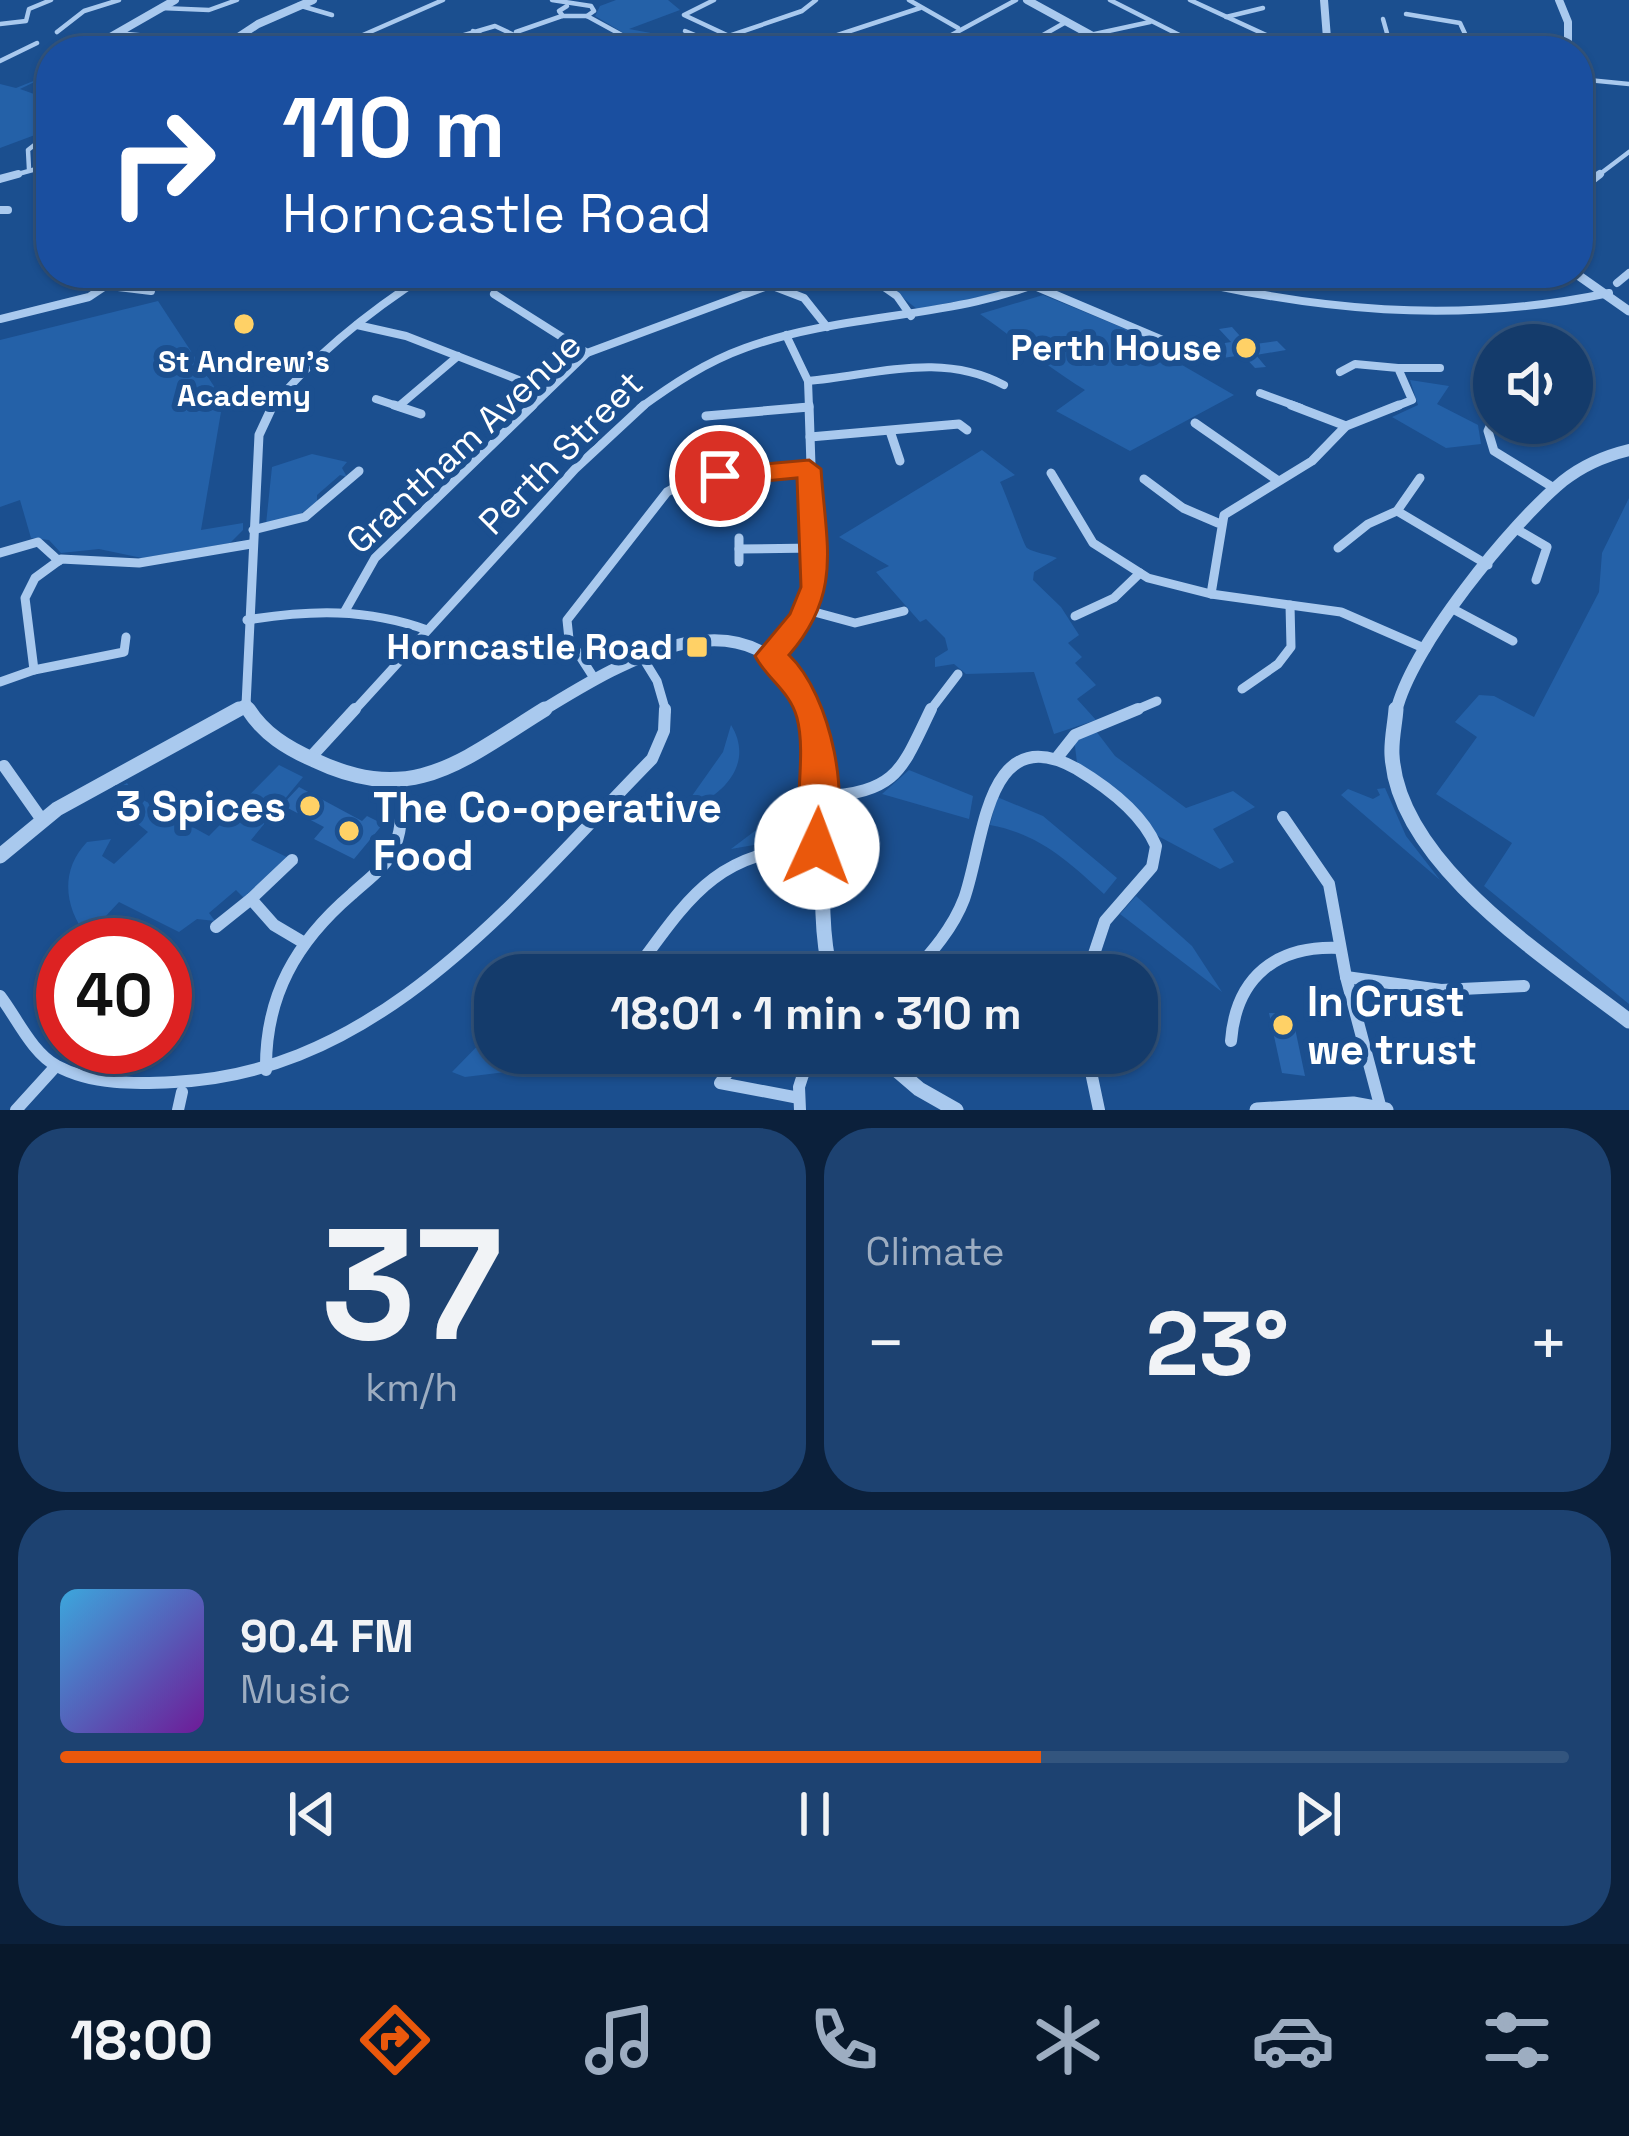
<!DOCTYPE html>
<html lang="en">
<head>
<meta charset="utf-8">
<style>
	:root { --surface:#143b6b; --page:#1d4271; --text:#f1f3f6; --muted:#9dadc1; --line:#33557e; --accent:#ea580c }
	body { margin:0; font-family:"Space Grotesk",sans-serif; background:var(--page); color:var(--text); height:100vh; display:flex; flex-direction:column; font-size:45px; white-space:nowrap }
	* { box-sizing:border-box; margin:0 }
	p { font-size:39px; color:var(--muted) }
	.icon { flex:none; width:66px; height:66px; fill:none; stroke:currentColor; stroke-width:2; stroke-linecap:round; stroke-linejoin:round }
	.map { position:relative; height:1110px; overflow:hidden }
	.details { display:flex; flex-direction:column; gap:18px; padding:18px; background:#0b203b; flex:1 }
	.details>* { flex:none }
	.banner { position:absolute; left:36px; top:36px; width:1557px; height:252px; border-radius:48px; box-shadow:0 3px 9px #0004,0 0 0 3px var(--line); background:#1a4fa0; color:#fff; overflow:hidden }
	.buttons { position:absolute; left:1473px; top:324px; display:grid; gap:24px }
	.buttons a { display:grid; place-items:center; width:120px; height:120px; border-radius:50%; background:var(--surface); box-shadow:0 3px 9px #0004,0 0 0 3px var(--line); font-size:60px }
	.speed { position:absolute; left:36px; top:918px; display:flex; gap:24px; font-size:60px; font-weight:700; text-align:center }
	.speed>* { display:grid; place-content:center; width:156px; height:156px; border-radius:50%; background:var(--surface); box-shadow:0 3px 9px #0004,0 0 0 3px var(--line); line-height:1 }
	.speed .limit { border:18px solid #d22; background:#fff; color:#111 }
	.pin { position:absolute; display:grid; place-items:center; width:102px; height:102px; color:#fff; margin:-51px; border:6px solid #fff; border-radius:50%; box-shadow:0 3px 12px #0007 }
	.me { position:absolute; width:132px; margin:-66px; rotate:2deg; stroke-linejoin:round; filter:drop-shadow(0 0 9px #0008) }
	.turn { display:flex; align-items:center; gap:42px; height:252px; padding:0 48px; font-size:54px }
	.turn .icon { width:156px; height:156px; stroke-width:2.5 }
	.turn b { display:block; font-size:84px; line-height:102px }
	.big { font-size:90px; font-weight:600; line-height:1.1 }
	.details .widget { flex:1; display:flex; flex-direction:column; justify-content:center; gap:18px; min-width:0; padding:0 42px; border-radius:48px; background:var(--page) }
	.details .dial { align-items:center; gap:0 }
	.dial b { font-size:156px; line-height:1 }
	.song { display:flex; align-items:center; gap:36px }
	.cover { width:144px; height:144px; border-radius:18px; background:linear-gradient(135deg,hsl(200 70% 55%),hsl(280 70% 35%)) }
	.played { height:12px; border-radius:6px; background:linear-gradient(90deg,var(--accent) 65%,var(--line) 65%) }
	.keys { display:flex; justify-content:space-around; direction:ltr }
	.heat { display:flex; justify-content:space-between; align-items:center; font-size:66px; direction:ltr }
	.details .tiles { flex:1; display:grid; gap:18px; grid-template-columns:1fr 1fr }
	.widget:last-child { grid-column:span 2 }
	.trip { position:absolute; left:474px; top:954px; width:684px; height:120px; border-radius:48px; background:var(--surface); box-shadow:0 3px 9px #0004,0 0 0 3px var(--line); font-weight:600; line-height:120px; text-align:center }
	.dock { display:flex; height:192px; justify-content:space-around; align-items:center; background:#08182b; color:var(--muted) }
	.dock .icon { width:84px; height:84px }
	.dock .current { color:var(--accent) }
	.dock b { font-size:54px; color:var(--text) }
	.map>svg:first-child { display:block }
	.green { fill:#2461a8 }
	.building { fill:#2a66ad }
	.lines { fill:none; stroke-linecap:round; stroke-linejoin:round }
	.minor-far3 { stroke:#a9c9ee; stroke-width:4.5 }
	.minor-far2 { stroke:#a9c9ee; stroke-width:8 }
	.minor-far1 { stroke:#a9c9ee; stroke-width:9 }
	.minor { stroke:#a9c9ee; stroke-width:12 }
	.tertiary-far3 { stroke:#a9c9ee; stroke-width:8 }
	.tertiary-far2 { stroke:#a9c9ee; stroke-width:9 }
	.tertiary-far1 { stroke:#a9c9ee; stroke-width:12 }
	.tertiary { stroke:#a9c9ee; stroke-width:15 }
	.route { fill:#ea580c; stroke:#983908; stroke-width:3 }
	.poi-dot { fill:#ffd166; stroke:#1b4f8f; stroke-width:4.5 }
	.labels { text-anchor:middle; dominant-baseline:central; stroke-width:12; stroke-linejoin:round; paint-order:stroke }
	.far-poi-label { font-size:30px; font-weight:bold; fill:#fff; stroke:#1b4f8f }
	.poi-label { font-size:36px; font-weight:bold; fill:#fff; stroke:#1b4f8f; text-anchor:end }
	.street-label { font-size:36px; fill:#fff; stroke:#1b4f8f }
	.near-poi-label { font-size:42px; font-weight:bold; fill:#fff; stroke:#1b4f8f; text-anchor:start }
</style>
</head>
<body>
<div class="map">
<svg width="1629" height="1110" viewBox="0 0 1629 1110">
	<rect width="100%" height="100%" fill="#1b4f8f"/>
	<g class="green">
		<polygon points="616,0 668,0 680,10 629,29 651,33 632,38 595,16 600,6"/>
		<polygon points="51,74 20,89 51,100 51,129 0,148 0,84 16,88"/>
		<polygon points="872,273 1050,273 1021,289 917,309"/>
		<path d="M1043,295L1170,347L1163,354L1234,395L1130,451L1056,411L1085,390C1047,367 1017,340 980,314Z"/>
		<polygon points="158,301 223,400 201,530 243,523 243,530 230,543 142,558 99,549 61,553 49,540 31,538 20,500 0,507 0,340"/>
		<polygon points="1410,380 1449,386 1437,404 1478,425 1481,444 1446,448 1392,417 1418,405"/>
		<path d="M982,450L1015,475L1000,482C1006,493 1024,546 1027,548C1034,553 1048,554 1057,558L1034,572L1033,580L1061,607L1079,635L1068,643L1082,657L1075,663L1096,685L1077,699L1096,720L1054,734L1034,672L966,674L954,664L935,667V658L948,650L945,638L926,619L920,622L876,572L889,566L839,537Z"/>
		<polygon points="312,454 347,462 342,468 347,477 340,475 317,495 317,503 297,516 266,524 272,467"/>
		<polygon points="1629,498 1629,1004 1484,886 1512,843 1436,794 1477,737 1455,722 1479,695 1494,696 1534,717 1599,592 1602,553"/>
		<path d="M731,725C756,765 720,800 682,810L723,752Z"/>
		<polygon points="1096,731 1115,756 1186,808 1233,791 1255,807 1213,829 1234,862 1220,869 1158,836 1136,808 1077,763 1074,738"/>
		<path d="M279,765L303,777L251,840L291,859L245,899L236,890L209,913L215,921L197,919L179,932L119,902L87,936C64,907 60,870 87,842L111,839L102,856L114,864L148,832L122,811L118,788L127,783L136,796L209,836Z"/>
		<polygon points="909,770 973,796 969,819 882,794"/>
		<polygon points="1385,788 1406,836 1440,880 1341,795 1348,789 1373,799 1380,795 1377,789"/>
		<polygon points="802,795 801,829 795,838 731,849"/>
		<path d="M997,797L1043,816L1117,878L1104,894C1068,861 1039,834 990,825Z"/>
		<polygon points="1136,896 1192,946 1222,992 1120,914"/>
		<polygon points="492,1031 495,1053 519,1053 538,1068 465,1077 452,1072"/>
	</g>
	<g class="building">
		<polygon points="1232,327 1248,345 1277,341 1286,350 1256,355 1266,367 1255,368 1243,355 1216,359 1206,346 1231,342 1219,329"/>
		<polygon points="299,787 362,821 367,816 383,824 354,859 314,839 324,827 282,805"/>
		<polygon points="1269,1013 1292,1014 1305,1076 1282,1073"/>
	</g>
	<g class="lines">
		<g class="minor-far3">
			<polyline points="552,0 591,6 594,11 587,16"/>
			<polyline points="714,0 684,15 761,51"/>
			<polyline points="909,0 958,28"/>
			<polyline points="1110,0 1211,51"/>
			<polyline points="1190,0 1301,51"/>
			<polyline points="298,5 332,15"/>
			<polyline points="567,6 559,11 563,16 587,16 651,51"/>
			<polyline points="161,8 209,10 237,0"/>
			<polyline points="1406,14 1460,23 1473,51"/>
			<polyline points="1226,17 1263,8"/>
			<polyline points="1383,19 1392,51"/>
			<polyline points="0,24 26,21 29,9 51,0"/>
			<polyline points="473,31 494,41"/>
			<polyline points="685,31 722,46"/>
			<polyline points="57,32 84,11 119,0"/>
			<polyline points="516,32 562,16"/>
			<polyline points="116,33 169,38"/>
			<polyline points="240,35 293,42 289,51"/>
			<polyline points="1090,35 1150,22"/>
			<polyline points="729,36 802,11 816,0"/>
			<polyline points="148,51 169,38"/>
			<polyline points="387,51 363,35 443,0"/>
			<polyline points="410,51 495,26 548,51"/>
			<polyline points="509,51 534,43"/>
			<polyline points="789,51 920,8"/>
			<polyline points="922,51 1016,0"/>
			<polyline points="1015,51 1066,22"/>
			<polyline points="0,61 37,43"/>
			<polyline points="1578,79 1629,84"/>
			<polyline points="29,169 28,150 51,132"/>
			<polyline points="7,177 51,165"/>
			<polyline points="1596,177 1629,152"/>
		</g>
		<g class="minor-far2">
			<polyline points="0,179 18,174"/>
			<polyline points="1578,191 1600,174"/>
			<polyline points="0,210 8,210"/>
			<polyline points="864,273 897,296 911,316"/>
			<path d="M1161,273C1312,311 1456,325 1609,293"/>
			<polyline points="1617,283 1629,273"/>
			<polyline points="110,286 151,291"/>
			<polyline points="1037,287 1172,344"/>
			<polyline points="494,294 587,353"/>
			<polyline points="0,319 89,297 125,273"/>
			<polyline points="357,325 406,336 547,391"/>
			<polyline points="786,335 808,381 809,408"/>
			<polyline points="1398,368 1440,368"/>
			<polyline points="1340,372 1355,364 1398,368 1412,400 1392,408"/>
			<path d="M808,381C876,375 941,351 1004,385"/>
			<polyline points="1260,393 1301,408"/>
			<polyline points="376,399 403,408"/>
			<polyline points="399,406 458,356"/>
			<path d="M271,408C315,354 371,310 429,273"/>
			<polyline points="530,408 587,353 770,285 804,298 827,327"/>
			<path d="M640,408C673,384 706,362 745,348C849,310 960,321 1062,273"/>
			<polyline points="798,408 809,407"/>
		</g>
		<g class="minor-far1">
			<polyline points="394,405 421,414"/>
			<polyline points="1291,405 1346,426"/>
			<polyline points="706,416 809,407"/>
			<polyline points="1494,418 1488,431 1494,451 1554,488"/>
			<polyline points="1195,423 1277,480"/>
			<polyline points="890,431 900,461"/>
			<polyline points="810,437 959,424 967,430"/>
			<polyline points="1051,473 1093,543 1148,578 1211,594 1341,612 1426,649"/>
			<polyline points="1144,479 1183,508 1218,523"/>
			<polyline points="1397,511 1488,565"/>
			<polyline points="253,530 305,517 359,471"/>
			<polyline points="1518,530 1547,547 1536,580"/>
			<polyline points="739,538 739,562"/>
			<polyline points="1338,548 1368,524 1397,511 1420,478"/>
			<polyline points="739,549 815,548"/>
			<polyline points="0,553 38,542 59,561"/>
			<polyline points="1211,594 1224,515 1312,461 1346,426 1399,405"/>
			<polyline points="1453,609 1513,641"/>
			<polyline points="807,610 855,623 904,611"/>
			<polyline points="345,611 375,558 533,405"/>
			<polyline points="1075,616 1114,598 1140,573"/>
			<path d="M247,620C309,610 367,608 427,630"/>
			<polyline points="641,655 657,681 666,712"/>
			<polyline points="770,656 802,620 815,587 809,405"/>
			<polyline points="34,670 124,652 126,637"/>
			<polyline points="594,678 569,639 567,620 667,492 689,480 809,469"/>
			<polyline points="0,682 34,670 25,598 35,578 61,559 139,563 251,544"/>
			<polyline points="1242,689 1278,664 1291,647 1290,605"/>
			<polyline points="246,705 259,435 273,405"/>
			<polyline points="353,712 575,469 644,405"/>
			<polyline points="929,712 958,674"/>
			<polyline points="1131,712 1157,701"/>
		</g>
		<g class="minor">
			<polyline points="310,758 355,709"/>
			<polyline points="1056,759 1075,735 1138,709"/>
			<polyline points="4,766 42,820"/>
			<path d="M823,797C898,791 901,771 931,709"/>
			<polyline points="1283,817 1329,884 1346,977 1381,1109"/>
			<polyline points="251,899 292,860"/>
			<polyline points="216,927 251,899 274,925 301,941"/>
			<path d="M632,975C688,899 715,850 817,847"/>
			<path d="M911,975C932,952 953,928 964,899C985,840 985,718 1077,769C1107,787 1142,813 1156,846L1152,867L1105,921L1087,975"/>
			<polyline points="1346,977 1441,990 1524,986"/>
			<path d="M0,996C17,1018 32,1053 57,1066C92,1085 136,1084 174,1082C382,1073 517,896 652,759L664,731L665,709"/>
			<path d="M1231,1041C1236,977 1276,945 1340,948"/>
			<polyline points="1087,1053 1099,1110"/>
			<polyline points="737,1060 720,1083 799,1098"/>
			<path d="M266,1070C265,996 296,942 352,894C367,880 387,867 395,846C403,826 402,803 401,782"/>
			<polyline points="16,1110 56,1066"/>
			<polyline points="178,1110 182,1092"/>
			<polyline points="800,1110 799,1087 810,1053"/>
		</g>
		<g class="tertiary-far3">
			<polyline points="1027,0 1120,51"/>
			<polyline points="1324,0 1328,51"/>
			<polyline points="1559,0 1568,22 1568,51"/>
			<polyline points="86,51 175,0"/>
			<polyline points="217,51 258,24 313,0"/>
		</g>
		<polyline class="tertiary-far2" points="1575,273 1629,311"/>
		<g class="tertiary-far1">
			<polyline points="234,712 246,705 250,712"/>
			<path d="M540,712C626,659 754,581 811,712"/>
			<path d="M1396,712C1411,647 1511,524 1563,481C1583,465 1604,456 1629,450"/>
		</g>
		<g class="tertiary">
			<path d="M248,709C264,734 287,748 314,760C413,807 461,761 545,709"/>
			<path d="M810,709C841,781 809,891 831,975"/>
			<path d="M1396,709C1395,724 1391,740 1392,755C1398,865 1550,960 1629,1021"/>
			<polyline points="0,856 57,809 239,709"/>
			<polyline points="877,1053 919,1089 956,1110"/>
			<polyline points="1257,1110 1353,1104 1386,1110"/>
		</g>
	</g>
	<path class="route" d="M809,460L821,469C826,545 843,593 789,655C831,695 854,804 829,858L817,863L805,858C789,823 808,760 797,718C790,691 767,679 755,656L790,614L801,587L797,478L720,485L707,476L720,468Z"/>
	<g class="poi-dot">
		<circle cx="244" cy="324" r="12"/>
		<circle cx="1246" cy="348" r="12"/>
		<rect x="685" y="635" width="24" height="24" rx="6"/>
		<circle cx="310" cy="806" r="12"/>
		<circle cx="349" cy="831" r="12"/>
		<circle cx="1283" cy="1025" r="12"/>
	</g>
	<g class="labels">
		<g class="far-poi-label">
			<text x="244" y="361">St Andrew's<tspan x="244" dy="34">Academy</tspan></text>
		</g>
		<g class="poi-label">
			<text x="1222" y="348">Perth House</text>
			<text x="673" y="647">Horncastle Road</text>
		</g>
		<g class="street-label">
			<text transform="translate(464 443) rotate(-43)">Grantham Avenue</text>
			<text transform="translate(561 453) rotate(-45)">Perth Street</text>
		</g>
		<g class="near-poi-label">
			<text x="286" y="806" text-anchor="end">3 Spices</text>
			<text x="373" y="807">The Co-operative<tspan x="373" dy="48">Food</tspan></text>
			<text x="1307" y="1001">In Crust<tspan x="1307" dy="48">we trust</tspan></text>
		</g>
	</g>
</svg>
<div class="buttons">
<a><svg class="icon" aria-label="sound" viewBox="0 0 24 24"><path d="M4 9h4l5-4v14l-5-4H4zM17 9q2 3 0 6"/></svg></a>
</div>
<div class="speed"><div class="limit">40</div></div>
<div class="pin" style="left:720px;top:476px;background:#d93025"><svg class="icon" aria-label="arrive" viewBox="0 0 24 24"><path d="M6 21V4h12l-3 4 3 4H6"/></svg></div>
<svg class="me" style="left:817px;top:847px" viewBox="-20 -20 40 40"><circle r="19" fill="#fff"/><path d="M0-13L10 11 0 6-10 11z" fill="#ea580c"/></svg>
<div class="trip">18:01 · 1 min · 310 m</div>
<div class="banner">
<div class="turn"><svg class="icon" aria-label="right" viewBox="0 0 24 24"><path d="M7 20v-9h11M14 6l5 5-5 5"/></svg><div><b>110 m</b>Horncastle Road</div></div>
</div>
</div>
<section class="details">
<div class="tiles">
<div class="widget dial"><b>37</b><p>km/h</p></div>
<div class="widget"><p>Climate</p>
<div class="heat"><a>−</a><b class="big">23°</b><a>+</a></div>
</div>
<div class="widget">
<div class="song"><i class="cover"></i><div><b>90.4 FM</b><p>Music</p></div></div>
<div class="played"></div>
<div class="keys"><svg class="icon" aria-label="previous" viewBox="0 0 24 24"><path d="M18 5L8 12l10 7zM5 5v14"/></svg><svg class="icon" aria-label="pause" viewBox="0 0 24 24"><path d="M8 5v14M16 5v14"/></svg><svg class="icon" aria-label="next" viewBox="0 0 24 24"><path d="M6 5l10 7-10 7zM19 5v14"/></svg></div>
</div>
</div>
</section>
<nav class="dock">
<b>18:00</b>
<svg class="icon current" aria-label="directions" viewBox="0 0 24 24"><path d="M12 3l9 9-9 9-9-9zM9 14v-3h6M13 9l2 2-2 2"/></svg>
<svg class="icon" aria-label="music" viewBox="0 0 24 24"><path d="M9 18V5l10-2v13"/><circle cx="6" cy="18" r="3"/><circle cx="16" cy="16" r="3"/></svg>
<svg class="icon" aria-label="phone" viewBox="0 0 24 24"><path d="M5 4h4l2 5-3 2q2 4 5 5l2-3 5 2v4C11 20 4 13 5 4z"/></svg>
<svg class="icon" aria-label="climate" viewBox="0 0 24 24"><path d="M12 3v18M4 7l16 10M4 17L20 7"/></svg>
<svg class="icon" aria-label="car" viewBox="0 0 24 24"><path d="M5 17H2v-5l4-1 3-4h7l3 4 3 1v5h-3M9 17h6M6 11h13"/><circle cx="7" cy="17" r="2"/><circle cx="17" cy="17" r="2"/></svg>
<svg class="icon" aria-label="filters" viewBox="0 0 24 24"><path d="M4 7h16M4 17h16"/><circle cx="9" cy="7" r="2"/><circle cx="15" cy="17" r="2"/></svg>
</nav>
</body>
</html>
